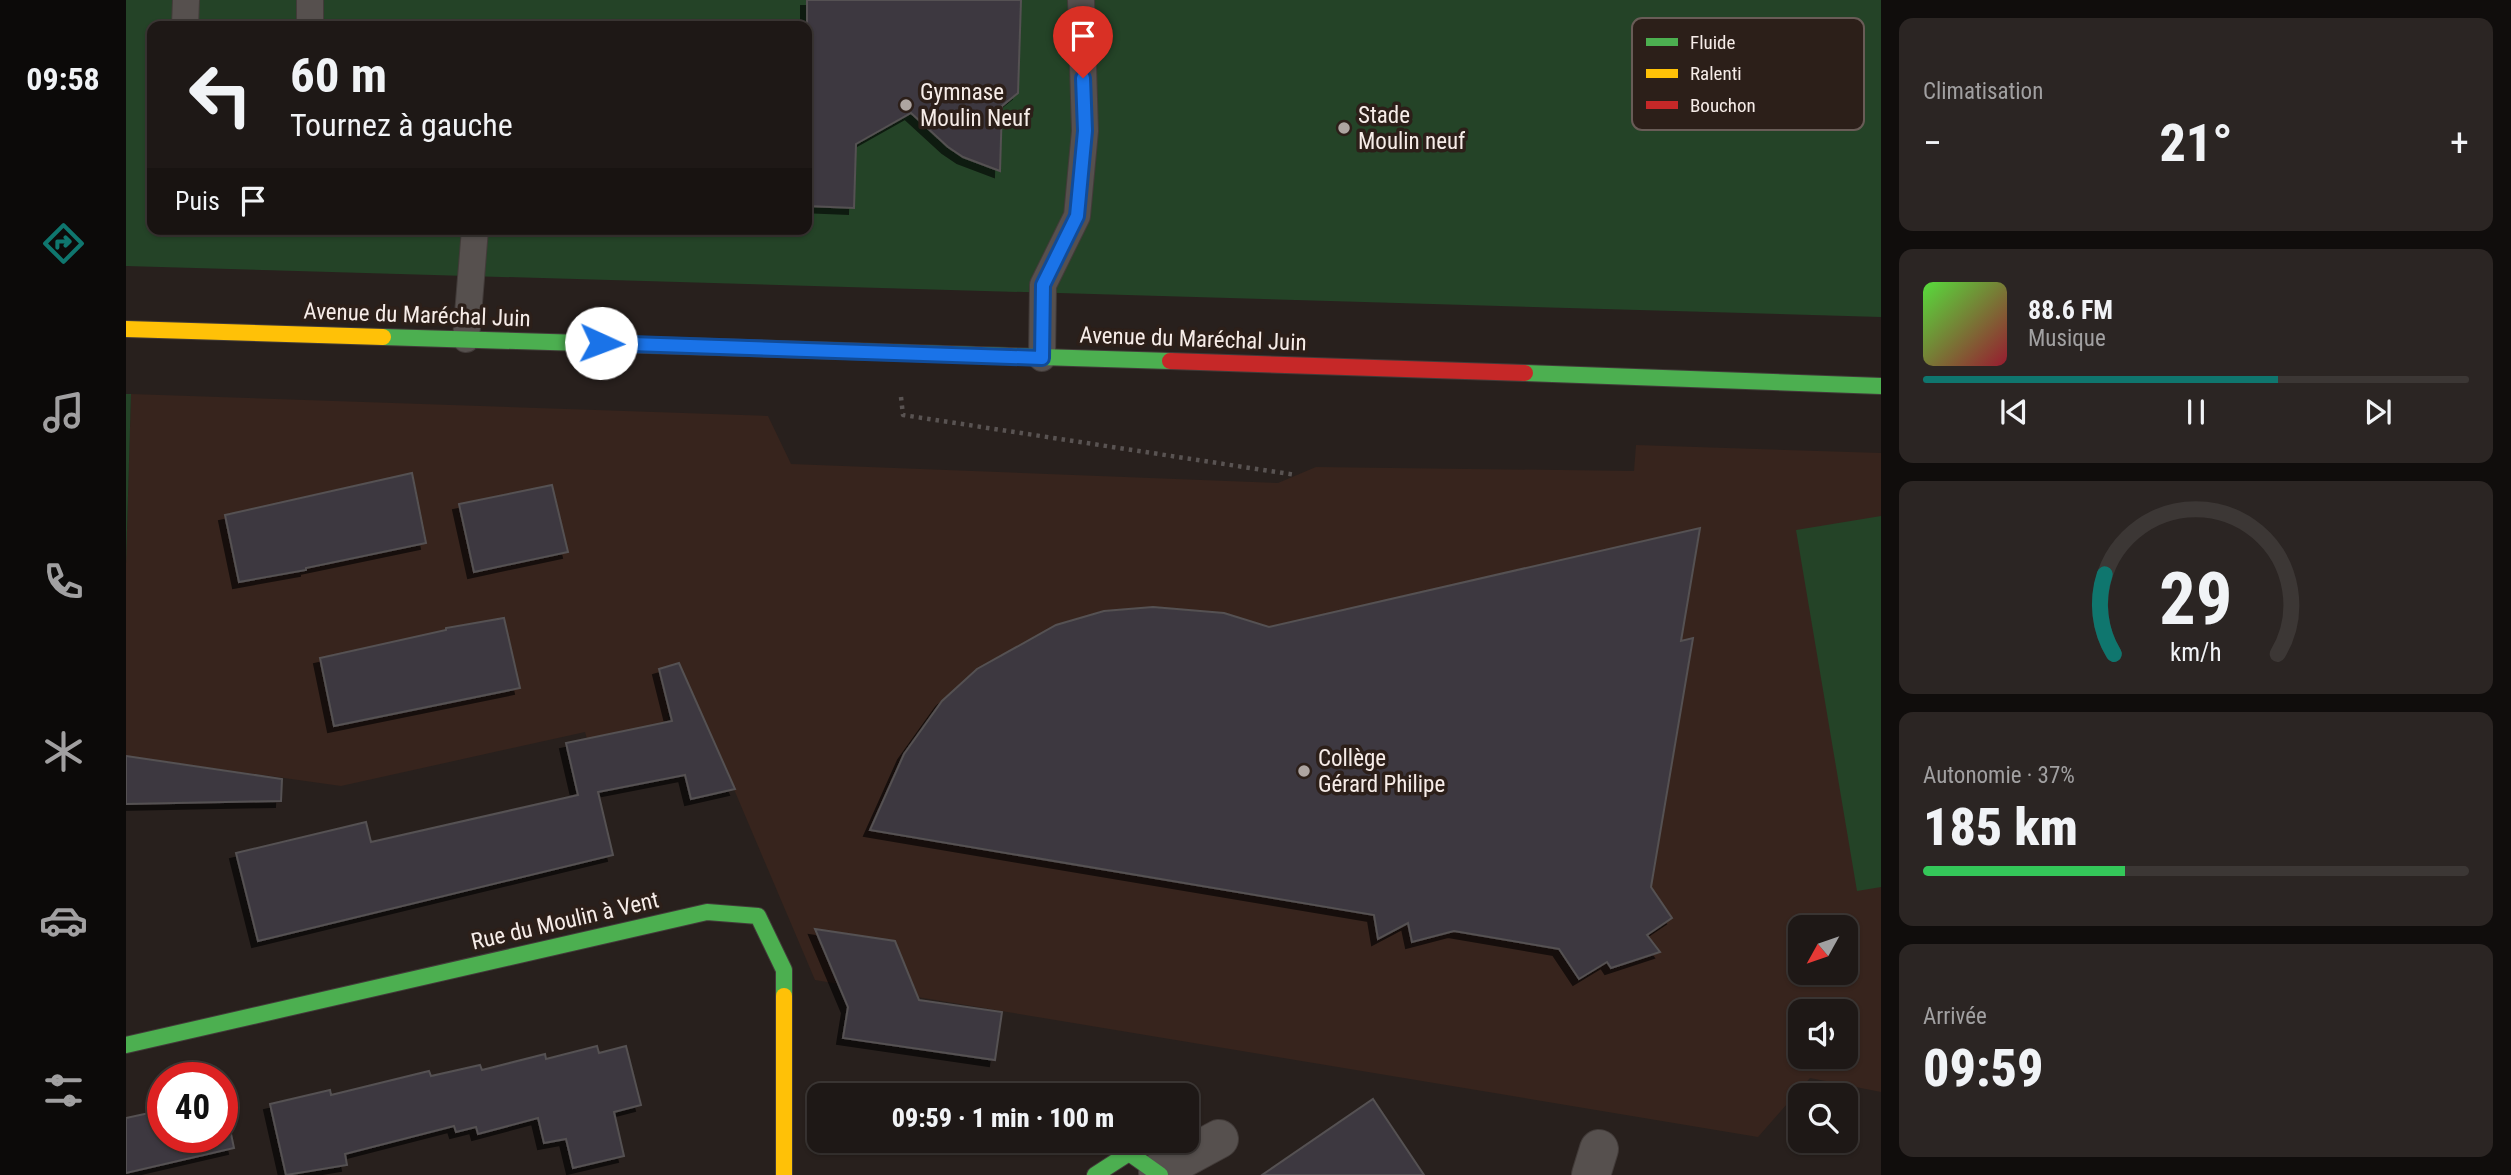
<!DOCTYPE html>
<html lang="fr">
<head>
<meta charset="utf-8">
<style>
	:root { --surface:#1e1816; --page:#2b2523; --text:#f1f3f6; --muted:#a1a0a1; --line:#3c3735; --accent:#0f766e }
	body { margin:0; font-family:"Roboto Condensed",sans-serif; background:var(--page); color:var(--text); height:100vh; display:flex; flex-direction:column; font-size:26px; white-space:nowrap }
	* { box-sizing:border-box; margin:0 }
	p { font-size:23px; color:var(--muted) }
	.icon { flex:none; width:38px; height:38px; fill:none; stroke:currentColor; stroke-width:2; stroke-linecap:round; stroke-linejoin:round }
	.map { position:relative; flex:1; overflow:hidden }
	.drawer { display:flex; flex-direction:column; gap:18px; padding:18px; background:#100d0c; width:630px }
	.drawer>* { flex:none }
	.guide { position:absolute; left:21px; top:21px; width:665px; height:214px; border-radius:14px; box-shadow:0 2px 5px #0004,0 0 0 2px var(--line); background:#1e1816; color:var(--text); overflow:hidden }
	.needle { width:46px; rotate:230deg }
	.tools { position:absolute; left:1662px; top:915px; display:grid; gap:14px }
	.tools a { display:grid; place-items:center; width:70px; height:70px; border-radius:14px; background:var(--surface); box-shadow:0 2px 5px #0004,0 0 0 2px var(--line); font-size:35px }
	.speed { position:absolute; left:21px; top:1062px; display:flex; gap:14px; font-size:35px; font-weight:700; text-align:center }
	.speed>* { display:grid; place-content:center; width:91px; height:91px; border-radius:50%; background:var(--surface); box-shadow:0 2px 5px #0004,0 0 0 2px var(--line); line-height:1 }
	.speed .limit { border:10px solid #d22; background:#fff; color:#111 }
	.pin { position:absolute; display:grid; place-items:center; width:60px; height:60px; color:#fff; margin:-72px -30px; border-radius:50% 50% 50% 0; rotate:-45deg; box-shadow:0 0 7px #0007 }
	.pin .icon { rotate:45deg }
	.me { position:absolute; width:77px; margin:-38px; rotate:92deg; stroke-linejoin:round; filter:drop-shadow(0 0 5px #0008) }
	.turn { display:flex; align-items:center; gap:24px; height:147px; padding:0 28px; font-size:32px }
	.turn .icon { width:91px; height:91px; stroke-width:2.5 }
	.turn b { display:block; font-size:49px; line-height:60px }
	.then { display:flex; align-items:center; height:66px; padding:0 28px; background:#0003; gap:14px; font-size:26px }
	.big { font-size:52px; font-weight:800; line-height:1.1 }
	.drawer .tile { flex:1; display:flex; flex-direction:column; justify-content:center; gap:10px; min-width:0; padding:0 24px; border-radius:14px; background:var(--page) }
	.drawer .dial { align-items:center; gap:0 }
	.dial svg { height:182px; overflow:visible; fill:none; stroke:var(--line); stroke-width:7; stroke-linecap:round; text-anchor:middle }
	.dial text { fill:var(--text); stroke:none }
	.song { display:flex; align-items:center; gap:21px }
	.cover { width:84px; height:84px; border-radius:10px; background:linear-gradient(135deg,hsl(110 70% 55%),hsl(350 70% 35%)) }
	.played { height:7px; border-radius:4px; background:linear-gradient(90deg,var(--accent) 65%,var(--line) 65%) }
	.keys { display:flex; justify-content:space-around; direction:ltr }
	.heat { display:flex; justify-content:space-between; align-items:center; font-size:38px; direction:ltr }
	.charge { height:10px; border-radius:5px; background:linear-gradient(90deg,#34c759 37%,var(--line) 0) }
	.trip { position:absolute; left:681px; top:1083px; width:392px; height:70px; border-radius:14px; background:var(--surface); box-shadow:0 2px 5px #0004,0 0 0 2px var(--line); font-weight:800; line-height:70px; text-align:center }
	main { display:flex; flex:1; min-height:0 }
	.tab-bar { display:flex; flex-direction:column; width:126px; justify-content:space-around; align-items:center; background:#0c0a09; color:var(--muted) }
	.tab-bar .icon { width:49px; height:49px }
	.tab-bar .on { color:var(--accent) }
	.tab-bar b { font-size:32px; color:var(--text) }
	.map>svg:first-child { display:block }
	.built { fill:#37241d; fill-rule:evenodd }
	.green { fill:#244327; fill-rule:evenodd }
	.building { fill:#3c3940; stroke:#555152; stroke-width:2; filter:url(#shadow) }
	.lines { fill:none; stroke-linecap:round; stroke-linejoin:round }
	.lane-casing { stroke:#423b39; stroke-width:28 }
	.street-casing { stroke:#423b39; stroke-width:40 }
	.fast-casing { stroke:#423b39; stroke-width:18 }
	.slow-casing { stroke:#423b39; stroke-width:18 }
	.jam-casing { stroke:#423b39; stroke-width:18 }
	.path { stroke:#595352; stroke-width:4.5; stroke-dasharray:3.5 5; stroke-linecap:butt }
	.lane { stroke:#56504e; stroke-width:26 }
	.street { stroke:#56504e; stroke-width:38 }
	.fast { stroke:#4caf50; stroke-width:16 }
	.slow { stroke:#ffc107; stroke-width:16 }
	.jam { stroke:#c62828; stroke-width:16 }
	.route-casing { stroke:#114b97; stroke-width:18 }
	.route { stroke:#1a73e8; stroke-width:12 }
	.poi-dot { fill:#aea5a1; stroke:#2c1f19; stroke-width:2.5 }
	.labels { text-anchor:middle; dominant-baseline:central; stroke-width:7; stroke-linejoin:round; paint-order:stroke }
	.poi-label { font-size:23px; fill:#f6ece8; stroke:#2c1f19; text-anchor:start }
	.street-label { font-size:23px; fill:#f6ece8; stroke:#2c1f19 }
	.key { fill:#2c1f19; stroke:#695c57; stroke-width:2 }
	.key-label { font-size:19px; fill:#f6ece8 }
</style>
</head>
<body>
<main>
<nav class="tab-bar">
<b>09:58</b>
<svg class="icon on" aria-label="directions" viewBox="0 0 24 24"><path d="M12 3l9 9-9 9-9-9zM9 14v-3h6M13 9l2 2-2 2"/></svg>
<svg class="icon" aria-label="music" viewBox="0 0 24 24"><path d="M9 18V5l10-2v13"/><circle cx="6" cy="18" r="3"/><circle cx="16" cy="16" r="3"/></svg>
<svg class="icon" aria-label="phone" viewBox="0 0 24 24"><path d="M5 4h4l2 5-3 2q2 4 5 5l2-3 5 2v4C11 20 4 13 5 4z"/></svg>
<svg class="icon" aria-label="climate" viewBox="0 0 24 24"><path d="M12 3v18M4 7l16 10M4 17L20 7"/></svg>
<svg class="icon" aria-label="car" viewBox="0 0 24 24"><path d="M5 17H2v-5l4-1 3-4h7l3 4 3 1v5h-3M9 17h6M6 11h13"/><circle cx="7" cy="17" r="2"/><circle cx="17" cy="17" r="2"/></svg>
<svg class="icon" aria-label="filters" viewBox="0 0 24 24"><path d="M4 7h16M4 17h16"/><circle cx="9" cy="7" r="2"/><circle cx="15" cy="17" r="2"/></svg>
</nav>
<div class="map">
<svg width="1755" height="1175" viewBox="0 0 1755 1175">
	<defs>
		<filter id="shadow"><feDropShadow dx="-6" dy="6" stdDeviation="0" flood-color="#0009"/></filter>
	</defs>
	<rect width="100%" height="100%" fill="#28201d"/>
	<path class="built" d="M5,394L642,416L665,464L1152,483L1190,467L1508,471L1510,445L1755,453V1092L1684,1078L1632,1137L689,980L573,707L541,714L543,722L461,739L459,732L215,786L0,756V564ZM1675,928H1720V973H1675ZM1675,1012H1720V1057H1675Z"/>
	<g class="green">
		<path d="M0,0H1755V317L0,266ZM26,26H681V229H26Z"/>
		<polygon points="0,394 5,394 0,564"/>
		<polygon points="1755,516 1755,887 1731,891 1670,530"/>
	</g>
	<g class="building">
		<polygon points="681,0 895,0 892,93 876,106 874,171 837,157 822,147 785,113 730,144 728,208 681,206"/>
		<polygon points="286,473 300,543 180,568 180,570 113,582 99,515"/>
		<polygon points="426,485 442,552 348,572 333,504"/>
		<polygon points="1574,528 1555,641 1567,638 1525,887 1546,918 1521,935 1534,952 1485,968 1481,962 1453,979 1433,949 1328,931 1286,942 1282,923 1252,939 1248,915 744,830 778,754 816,701 851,669 930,625 978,611 1027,607 1098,613 1143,627"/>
		<polygon points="378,618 394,688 208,726 194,658 320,630 320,628"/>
		<polygon points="553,663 609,789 565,799 559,775 472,792 487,855 132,941 110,853 240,822 245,842 452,795 440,743 546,721 533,669"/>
		<polygon points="0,756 156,779 155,801 0,804"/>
		<polygon points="689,929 769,941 793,1000 876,1012 869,1060 717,1038 722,1007"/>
		<polygon points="471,1046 473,1053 500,1046 515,1105 488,1112 498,1156 447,1168 440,1139 418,1143 412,1118 352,1134 350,1127 330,1132 328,1126 219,1154 221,1165 160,1175 144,1104 204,1090 205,1095 303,1071 305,1076 354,1065 356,1070 419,1054 420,1059"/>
		<polygon points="97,1096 108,1148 0,1173 0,1118 37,1110 37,1138 96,1138"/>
		<polygon points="1247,1099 1298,1175 1136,1175"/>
	</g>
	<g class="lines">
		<defs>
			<g id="lane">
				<polyline points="59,26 60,0"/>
				<polyline points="184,26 184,0"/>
				<polyline points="340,339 349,229"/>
				<polyline points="916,358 917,285 951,216 959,131 955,0"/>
			</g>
			<g id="street">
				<polyline points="1032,1172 1093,1139"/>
				<polyline points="1465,1175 1473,1149"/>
			</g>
			<g id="fast">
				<polyline points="257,337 1044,361"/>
				<polyline points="1399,373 1755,386"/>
				<polyline points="0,1045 581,912 632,916 658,970 658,996"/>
				<polyline points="969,1175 1003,1153 1034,1175"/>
			</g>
			<g id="slow">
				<polyline points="0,329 257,337"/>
				<polyline points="658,996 658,1175"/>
			</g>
			<polyline id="jam" points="1044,361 1399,373"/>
		</defs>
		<use href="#lane" class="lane-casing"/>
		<use href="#street" class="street-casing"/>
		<use href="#fast" class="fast-casing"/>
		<use href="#slow" class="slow-casing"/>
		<use href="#jam" class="jam-casing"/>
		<polyline class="path" points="775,397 777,415 1170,475"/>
		<use href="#lane" class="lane"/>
		<use href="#street" class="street"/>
		<use href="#fast" class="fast"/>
		<use href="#slow" class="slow"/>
		<use href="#jam" class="jam"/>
	</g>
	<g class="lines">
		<defs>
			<polyline id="route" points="475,343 916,358 917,285 951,216 959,131 957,78"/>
		</defs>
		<use href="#route" class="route-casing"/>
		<use href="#route" class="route"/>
	</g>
	<g class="poi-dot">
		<circle cx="780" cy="105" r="7"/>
		<circle cx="1218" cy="128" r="7"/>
		<circle cx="1178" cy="771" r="7"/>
	</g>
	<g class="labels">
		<g class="poi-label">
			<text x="794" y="92">Gymnase<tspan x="794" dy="26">Moulin Neuf</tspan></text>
			<text x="1232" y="115">Stade<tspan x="1232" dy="26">Moulin neuf</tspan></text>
			<text x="1192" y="758">Collège<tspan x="1192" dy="26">Gérard Philipe</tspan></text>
		</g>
		<g class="street-label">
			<text transform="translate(291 315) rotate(2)">Avenue du Maréchal Juin</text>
			<text transform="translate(1067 339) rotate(2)">Avenue du Maréchal Juin</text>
			<text transform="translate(439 921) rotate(-13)">Rue du Moulin à Vent</text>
		</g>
	</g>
	<rect x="1506" y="18" width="232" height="112" rx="10" class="key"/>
	<rect x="1520" y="38" width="32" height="8" fill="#4caf50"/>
	<rect x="1520" y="69" width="32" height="9" fill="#ffc107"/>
	<rect x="1520" y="101" width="32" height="8" fill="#c62828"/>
	<g class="key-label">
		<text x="1564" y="49">Fluide</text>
		<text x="1564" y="80">Ralenti</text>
		<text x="1564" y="112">Bouchon</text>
	</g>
</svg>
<div class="tools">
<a><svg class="needle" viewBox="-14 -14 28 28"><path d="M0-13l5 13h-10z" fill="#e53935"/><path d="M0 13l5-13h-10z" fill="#a1a0a1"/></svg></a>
<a><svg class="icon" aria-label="sound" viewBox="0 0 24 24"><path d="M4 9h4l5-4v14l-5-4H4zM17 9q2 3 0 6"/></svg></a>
<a><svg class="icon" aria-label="search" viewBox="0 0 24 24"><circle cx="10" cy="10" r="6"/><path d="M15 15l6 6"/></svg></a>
</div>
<div class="speed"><div class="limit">40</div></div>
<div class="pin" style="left:957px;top:78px;background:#d93025"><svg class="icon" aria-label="arrive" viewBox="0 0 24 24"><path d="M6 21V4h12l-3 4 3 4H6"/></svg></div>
<svg class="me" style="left:475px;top:343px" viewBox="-20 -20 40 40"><circle r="19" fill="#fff"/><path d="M0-13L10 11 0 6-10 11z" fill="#1a73e8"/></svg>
<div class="trip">09:59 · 1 min · 100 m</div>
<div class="guide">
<div class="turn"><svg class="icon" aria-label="left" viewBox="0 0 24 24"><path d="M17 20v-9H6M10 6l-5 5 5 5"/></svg><div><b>60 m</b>Tournez à gauche</div></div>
<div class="then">Puis<svg class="icon" aria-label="arrive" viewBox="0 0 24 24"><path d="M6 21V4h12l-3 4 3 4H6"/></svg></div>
</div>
</div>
<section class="drawer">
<div class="tile"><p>Climatisation</p>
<div class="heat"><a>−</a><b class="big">21°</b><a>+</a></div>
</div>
<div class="tile">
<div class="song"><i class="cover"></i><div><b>88.6 FM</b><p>Musique</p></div></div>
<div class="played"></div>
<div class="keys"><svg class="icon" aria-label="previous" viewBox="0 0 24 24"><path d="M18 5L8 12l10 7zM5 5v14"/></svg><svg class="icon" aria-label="pause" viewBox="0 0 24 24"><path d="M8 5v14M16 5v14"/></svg><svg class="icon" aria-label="next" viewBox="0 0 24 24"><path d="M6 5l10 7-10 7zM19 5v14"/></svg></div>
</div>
<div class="tile dial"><svg viewBox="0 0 100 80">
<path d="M14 69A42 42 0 1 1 86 69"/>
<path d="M14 69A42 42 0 0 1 10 34" stroke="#0f766e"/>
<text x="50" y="56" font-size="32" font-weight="700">29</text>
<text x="50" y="72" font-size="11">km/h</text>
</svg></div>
<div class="tile"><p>Autonomie · 37%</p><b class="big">185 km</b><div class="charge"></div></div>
<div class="tile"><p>Arrivée</p><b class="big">09:59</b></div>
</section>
</main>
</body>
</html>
